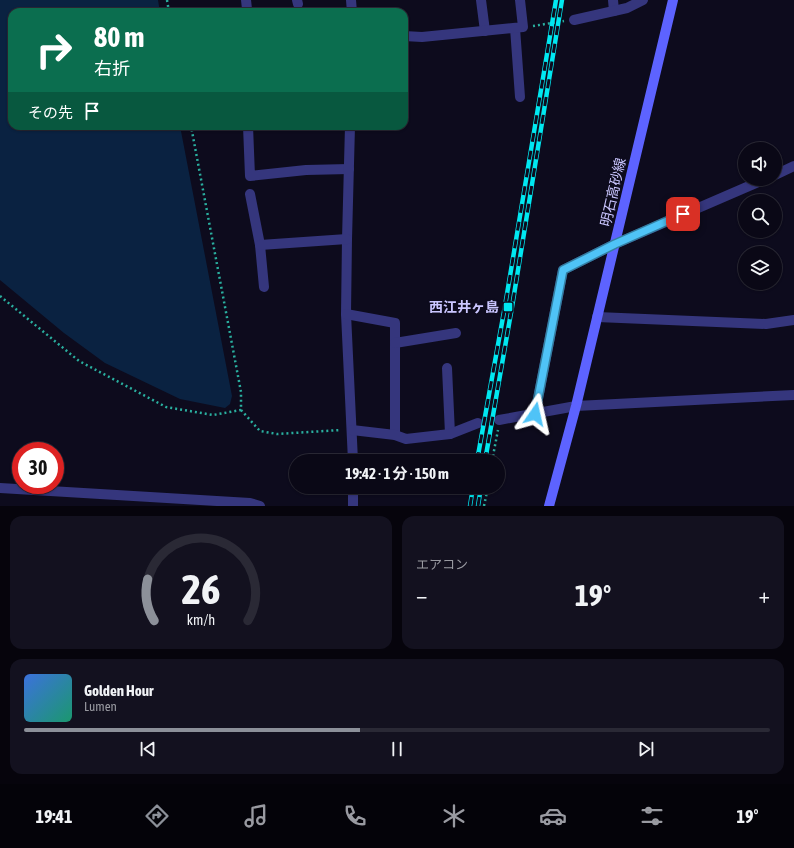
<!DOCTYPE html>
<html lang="ja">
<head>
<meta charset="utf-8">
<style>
	:root { --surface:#0a0816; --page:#13111f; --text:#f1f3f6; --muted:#999aa1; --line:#2a2935; --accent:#8c9099 }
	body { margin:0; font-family:"Asap Condensed","Noto Sans JP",sans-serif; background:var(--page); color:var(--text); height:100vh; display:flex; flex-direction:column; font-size:15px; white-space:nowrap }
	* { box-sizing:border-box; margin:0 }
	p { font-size:13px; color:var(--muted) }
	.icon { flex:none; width:22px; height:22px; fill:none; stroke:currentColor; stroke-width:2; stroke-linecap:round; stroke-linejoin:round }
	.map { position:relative; height:506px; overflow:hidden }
	.side { display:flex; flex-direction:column; gap:10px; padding:10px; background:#06040c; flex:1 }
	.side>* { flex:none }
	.hud { position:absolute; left:8px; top:8px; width:400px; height:122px; border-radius:12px; box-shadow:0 1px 3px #0004,0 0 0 1px var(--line); background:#0b6e4f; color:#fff; overflow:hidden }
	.buttons { position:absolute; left:738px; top:142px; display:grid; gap:8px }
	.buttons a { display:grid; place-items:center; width:44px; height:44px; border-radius:50%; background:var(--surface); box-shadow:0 1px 3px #0004,0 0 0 1px var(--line); font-size:20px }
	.speed { position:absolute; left:12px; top:442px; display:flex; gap:8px; font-size:20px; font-weight:700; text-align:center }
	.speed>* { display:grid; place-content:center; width:52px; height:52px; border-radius:50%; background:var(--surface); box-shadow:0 1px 3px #0004,0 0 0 1px var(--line); line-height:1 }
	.speed .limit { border:6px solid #d22; background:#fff; color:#111 }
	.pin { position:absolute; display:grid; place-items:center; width:34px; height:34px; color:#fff; margin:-17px; border-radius:8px; box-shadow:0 2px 6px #0006 }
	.me { position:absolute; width:44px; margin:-22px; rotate:11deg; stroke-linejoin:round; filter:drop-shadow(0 0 3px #0008) }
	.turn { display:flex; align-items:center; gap:14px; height:84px; padding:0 20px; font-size:18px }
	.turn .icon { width:52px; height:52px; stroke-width:2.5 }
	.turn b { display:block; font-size:28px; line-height:34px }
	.then { display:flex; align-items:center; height:38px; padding:0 20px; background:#0003; gap:8px; font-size:15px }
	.big { font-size:30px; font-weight:700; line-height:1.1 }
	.side .card { flex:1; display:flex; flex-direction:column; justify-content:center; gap:6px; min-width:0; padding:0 14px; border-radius:12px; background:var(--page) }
	.side .dial { align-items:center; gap:0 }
	.dial svg { height:104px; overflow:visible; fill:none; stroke:var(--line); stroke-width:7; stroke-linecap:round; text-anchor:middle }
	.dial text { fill:var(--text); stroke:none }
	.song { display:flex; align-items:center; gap:12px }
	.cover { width:48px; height:48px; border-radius:6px; background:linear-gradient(135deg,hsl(220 70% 55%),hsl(160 70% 35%)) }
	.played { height:4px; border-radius:2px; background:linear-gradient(90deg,var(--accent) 45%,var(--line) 45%) }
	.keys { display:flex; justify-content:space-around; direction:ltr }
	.heat { display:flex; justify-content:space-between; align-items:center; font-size:22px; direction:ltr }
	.side .tiles { flex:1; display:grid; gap:10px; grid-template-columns:1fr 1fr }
	.card:last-child { grid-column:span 2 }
	.trip { position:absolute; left:289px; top:454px; width:216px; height:40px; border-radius:20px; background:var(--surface); box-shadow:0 1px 3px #0004,0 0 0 1px var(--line); font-weight:700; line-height:40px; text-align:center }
	.tab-bar { display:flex; height:64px; justify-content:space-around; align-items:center; background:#040309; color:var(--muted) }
	.tab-bar .icon { width:28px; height:28px }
	.tab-bar .active { color:var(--accent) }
	.tab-bar b { font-size:18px; color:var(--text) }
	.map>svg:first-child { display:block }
	.water { fill:#0a2241 }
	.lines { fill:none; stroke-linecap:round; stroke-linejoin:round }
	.path { stroke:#2aaf9f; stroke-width:2.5; stroke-dasharray:2 3; stroke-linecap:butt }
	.street { stroke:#35367d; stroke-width:10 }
	.secondary { stroke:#5d63ff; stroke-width:10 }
	.rail-casing { stroke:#00e8f1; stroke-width:4.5 }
	.rail { stroke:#0d0b1d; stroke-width:3; stroke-dasharray:9; stroke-linecap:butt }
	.route-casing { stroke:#337fa1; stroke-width:10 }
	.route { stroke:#4fc3f7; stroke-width:7 }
	.poi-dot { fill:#00e8f1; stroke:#0d0b1d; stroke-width:1.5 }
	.labels { text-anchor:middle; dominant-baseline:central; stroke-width:4; stroke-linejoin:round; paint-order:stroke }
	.street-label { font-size:14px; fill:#cac6ff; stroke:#0d0b1d }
	.poi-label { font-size:14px; font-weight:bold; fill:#cac6ff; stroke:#0d0b1d; text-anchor:end }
</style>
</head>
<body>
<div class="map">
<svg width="794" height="506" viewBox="0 0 794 506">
	<rect width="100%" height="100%" fill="#0d0b1d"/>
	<polygon class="water" points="0,0 158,0 160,12 12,12 12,126 180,126 232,396 230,404 225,408 180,399 105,363 64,333 0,280"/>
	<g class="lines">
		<g class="path">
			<polyline points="167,0 169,12"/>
			<polyline points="533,26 564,21"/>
			<polyline points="0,296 79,361 166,407 213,415 241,410 241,392 191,126"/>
			<polyline points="241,410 260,431 277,434 341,430"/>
			<polyline points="492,461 498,430"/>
			<polyline points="484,506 488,487"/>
		</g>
		<g class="street">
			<polyline points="246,0 247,9"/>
			<polyline points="297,0 298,4"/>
			<polyline points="351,0 352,12"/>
			<polyline points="481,0 485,31"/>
			<polyline points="613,0 614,11"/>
			<polyline points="574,20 627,8 643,0"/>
			<polyline points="515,28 520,97"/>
			<polyline points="404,36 422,37 523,27 520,0"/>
			<polyline points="248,126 250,176 306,170 349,169"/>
			<polyline points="350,126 347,239 346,314 353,461"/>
			<polyline points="775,175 794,166"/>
			<polyline points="250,194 260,245 264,287"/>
			<polyline points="260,245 347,239"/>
			<polyline points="346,314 395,323 395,435"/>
			<polyline points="597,317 766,324 794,320"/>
			<polyline points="395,343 456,333"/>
			<polyline points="447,368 450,434"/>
			<polyline points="535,414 563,270 615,244 765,179"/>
			<polyline points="499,420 576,406 794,395"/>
			<polyline points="352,430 395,435 406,439 450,434 478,423"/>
			<polyline points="353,487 353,506"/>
			<polyline points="0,488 250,503 260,506"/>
		</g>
		<polyline class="secondary" points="549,506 576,406 673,0"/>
		<defs>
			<g id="rail">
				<polyline points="477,461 505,306 556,0"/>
				<polyline points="485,461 512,307 562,0"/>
				<polyline points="470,506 473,487"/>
				<polyline points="478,506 481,487"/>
			</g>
		</defs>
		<use href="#rail" class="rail-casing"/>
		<use href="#rail" class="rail"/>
	</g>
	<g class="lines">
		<defs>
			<polyline id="route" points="535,414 563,270 615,244 683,214"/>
		</defs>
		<use href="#route" class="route-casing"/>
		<use href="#route" class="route"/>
	</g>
	<rect class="poi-dot" x="503" y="302" width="10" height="10" rx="2"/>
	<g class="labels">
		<g class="street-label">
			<text transform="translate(613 192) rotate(-77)">明石高砂線</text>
		</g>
		<g class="poi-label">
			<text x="499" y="307">西江井ヶ島</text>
		</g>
	</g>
</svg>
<div class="buttons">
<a><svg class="icon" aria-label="sound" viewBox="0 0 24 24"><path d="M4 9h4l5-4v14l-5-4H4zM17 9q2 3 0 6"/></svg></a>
<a><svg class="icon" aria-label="search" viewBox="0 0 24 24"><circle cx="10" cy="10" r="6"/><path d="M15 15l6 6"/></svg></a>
<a><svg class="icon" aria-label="layers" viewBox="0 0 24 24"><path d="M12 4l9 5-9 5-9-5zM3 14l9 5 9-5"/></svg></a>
</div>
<div class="speed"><div class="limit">30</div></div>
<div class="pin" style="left:683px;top:214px;background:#d93025"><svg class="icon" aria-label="arrive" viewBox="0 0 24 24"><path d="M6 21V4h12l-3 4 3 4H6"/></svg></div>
<svg class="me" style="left:535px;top:414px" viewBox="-20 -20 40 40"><path d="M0-17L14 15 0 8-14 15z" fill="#4fc3f7" stroke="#fff" stroke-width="4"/></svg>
<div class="trip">19:42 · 1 分 · 150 m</div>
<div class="hud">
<div class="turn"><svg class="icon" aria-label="right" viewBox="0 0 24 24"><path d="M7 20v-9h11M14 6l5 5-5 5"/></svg><div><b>80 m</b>右折</div></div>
<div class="then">その先<svg class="icon" aria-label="arrive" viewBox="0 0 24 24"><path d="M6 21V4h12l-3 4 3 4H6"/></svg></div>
</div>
</div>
<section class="side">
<div class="tiles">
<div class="card dial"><svg viewBox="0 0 100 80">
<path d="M14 69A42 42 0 1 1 86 69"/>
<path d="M14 69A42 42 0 0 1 9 37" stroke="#8c9099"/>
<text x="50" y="56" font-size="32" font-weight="700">26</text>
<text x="50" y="72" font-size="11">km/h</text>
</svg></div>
<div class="card"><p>エアコン</p>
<div class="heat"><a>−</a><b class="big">19°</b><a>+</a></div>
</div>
<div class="card">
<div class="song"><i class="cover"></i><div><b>Golden Hour</b><p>Lumen</p></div></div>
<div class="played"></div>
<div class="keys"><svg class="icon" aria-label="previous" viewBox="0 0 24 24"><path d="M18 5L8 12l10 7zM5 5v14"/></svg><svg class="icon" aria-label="pause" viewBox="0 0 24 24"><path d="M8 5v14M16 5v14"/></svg><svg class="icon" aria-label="next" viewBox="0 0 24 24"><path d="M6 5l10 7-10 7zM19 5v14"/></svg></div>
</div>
</div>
</section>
<nav class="tab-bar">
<b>19:41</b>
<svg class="icon active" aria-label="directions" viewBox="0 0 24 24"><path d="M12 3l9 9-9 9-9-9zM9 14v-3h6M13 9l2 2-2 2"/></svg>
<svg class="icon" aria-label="music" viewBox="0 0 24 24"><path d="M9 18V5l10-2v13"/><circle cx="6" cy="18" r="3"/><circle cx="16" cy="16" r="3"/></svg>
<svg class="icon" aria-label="phone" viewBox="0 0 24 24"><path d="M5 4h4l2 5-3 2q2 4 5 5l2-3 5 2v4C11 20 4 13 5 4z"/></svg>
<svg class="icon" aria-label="climate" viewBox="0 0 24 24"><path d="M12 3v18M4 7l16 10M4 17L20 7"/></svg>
<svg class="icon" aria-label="car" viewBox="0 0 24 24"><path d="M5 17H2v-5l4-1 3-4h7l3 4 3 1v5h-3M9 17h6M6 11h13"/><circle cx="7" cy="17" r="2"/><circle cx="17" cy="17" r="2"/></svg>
<svg class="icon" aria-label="filters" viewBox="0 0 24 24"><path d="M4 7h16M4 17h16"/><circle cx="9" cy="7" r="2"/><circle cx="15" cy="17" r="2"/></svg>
<b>19°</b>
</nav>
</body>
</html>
